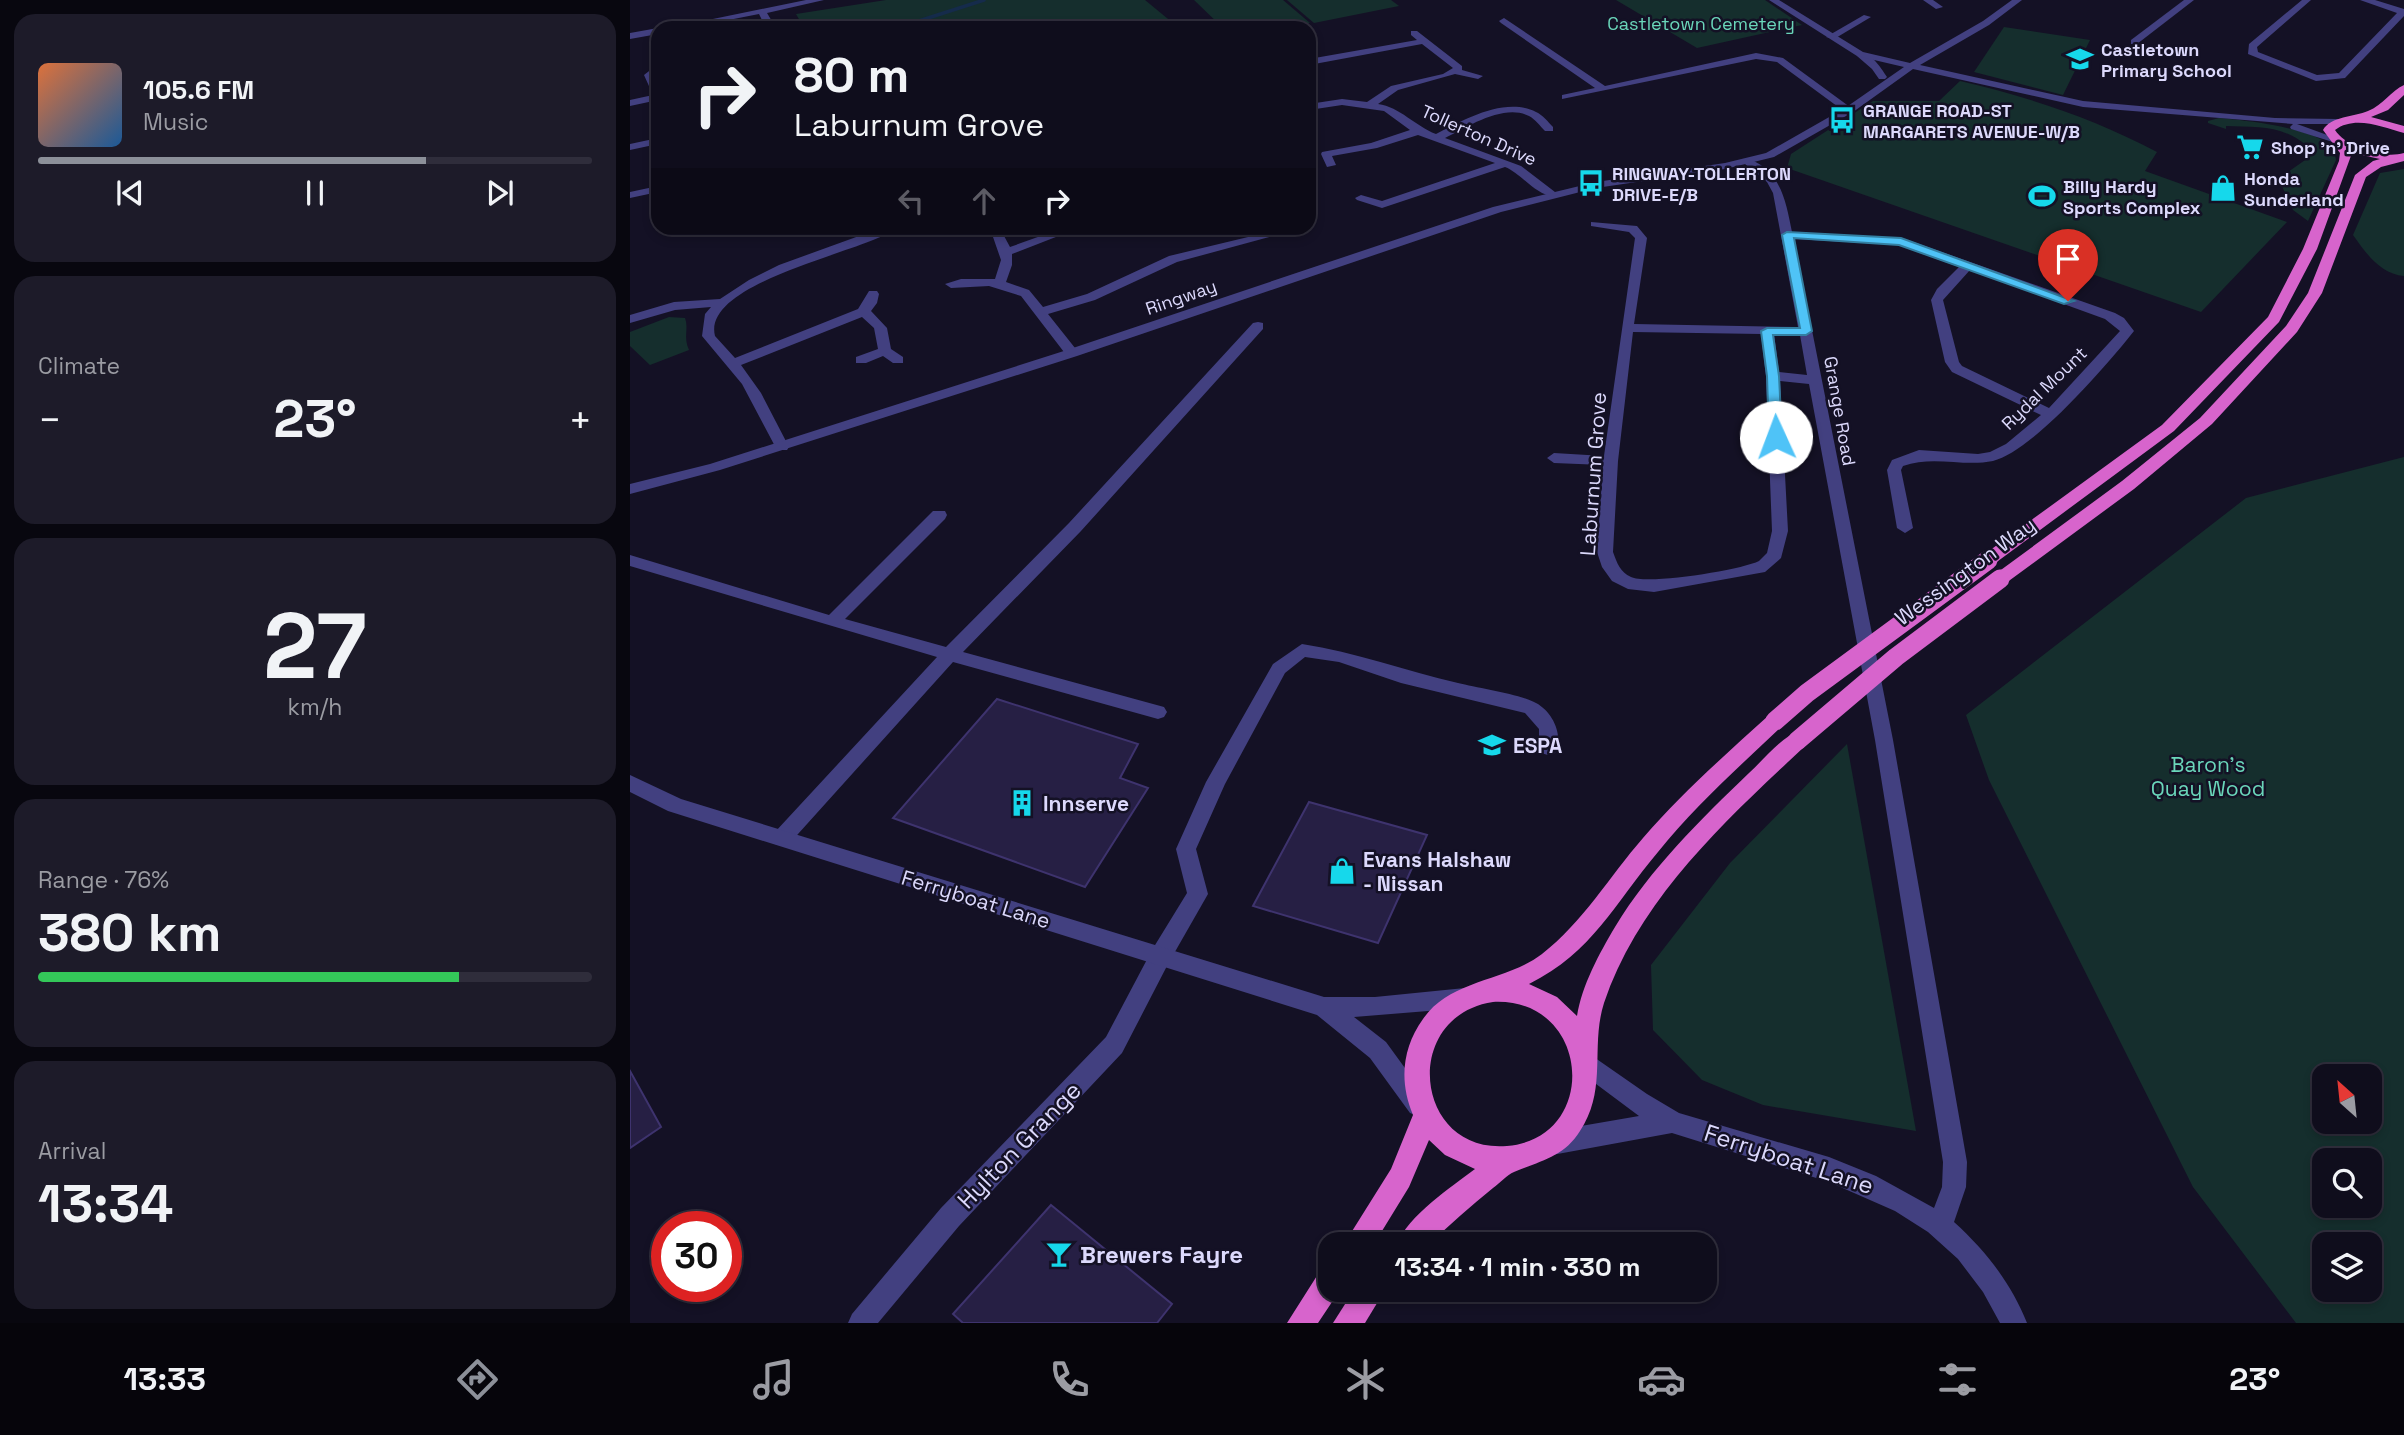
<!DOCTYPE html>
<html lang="en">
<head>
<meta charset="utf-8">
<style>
	:root { --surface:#0f0d1c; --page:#1d1b29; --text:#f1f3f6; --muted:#9b9ca3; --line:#2f2d3b; --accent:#8c9099 }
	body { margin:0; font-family:"Space Grotesk",sans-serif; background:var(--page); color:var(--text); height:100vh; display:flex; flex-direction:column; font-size:26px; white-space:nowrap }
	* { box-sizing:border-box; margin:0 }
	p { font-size:23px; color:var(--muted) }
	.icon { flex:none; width:38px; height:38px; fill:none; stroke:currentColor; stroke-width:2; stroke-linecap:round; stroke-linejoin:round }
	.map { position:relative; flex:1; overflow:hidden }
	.details { display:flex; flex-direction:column; gap:14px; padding:14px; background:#08070f; width:630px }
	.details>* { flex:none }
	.banner { position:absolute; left:21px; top:21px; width:665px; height:214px; border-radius:21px; box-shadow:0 4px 10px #0003,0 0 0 2px var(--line); background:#0f0d1c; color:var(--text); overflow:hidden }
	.needle { width:46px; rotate:333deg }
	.fabs { position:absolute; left:1682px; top:1064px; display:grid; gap:14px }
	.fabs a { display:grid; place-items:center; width:70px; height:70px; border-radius:14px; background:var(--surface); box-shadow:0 4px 10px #0003,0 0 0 2px var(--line); font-size:35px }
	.speed { position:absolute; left:21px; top:1211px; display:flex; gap:14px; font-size:35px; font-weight:700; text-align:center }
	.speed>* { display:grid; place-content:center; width:91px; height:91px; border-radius:50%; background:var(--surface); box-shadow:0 4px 10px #0003,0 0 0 2px var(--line); line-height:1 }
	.speed .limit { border:10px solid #d22; background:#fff; color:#111 }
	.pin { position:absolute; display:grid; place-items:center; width:60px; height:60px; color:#fff; margin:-72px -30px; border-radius:50% 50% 50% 0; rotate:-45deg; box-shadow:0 0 7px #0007 }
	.pin .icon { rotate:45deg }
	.me { position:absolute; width:77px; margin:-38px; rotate:358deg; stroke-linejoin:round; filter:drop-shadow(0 0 5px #0008) }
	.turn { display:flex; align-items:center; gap:24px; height:147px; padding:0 28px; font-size:32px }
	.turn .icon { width:91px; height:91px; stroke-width:2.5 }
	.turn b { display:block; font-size:49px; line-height:60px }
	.lanes { display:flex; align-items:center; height:66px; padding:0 28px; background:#0003; justify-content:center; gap:35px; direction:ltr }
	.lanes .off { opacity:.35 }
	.big { font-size:52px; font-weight:600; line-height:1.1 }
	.details .widget { flex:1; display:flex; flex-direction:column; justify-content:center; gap:10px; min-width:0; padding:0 24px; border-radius:21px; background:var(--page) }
	.details .dial { align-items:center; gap:0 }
	.dial b { font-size:91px; line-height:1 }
	.song { display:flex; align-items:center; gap:21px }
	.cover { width:84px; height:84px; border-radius:10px; background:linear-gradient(135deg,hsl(20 70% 55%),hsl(210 70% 35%)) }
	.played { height:7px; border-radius:4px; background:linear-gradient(90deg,var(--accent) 70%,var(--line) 70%) }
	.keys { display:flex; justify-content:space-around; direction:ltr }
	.heat { display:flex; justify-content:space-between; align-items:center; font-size:38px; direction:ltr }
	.charge { height:10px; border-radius:5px; background:linear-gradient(90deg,#34c759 76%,var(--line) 0) }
	.trip { position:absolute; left:688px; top:1232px; width:399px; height:70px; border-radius:21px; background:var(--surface); box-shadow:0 4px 10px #0003,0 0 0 2px var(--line); font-weight:600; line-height:70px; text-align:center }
	.menu { display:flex; height:112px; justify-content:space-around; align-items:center; background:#06050b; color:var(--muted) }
	.menu .icon { width:49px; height:49px }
	.menu .selected { color:var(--accent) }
	.menu b { font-size:32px; color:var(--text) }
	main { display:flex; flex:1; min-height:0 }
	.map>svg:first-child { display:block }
	.green { fill:#152e2d; fill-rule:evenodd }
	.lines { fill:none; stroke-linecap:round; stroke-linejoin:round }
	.stream { stroke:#152b4b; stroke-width:3.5 }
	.building { fill:#261f44; stroke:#3e336e; stroke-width:2 }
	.minor { fill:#424080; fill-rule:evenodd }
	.tertiary { fill:#424080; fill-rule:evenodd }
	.trunk { fill:#d764cc; fill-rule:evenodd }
	.trunk-bridge { stroke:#d764cc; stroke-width:19 }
	.route { fill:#4fc3f7; stroke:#337fa1; stroke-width:2 }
	.labels { text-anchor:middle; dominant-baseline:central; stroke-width:5; stroke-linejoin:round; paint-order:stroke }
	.far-park-label { font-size:18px; fill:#6ad6ba; stroke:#141125 }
	.far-poi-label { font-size:18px; font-weight:bold; fill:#dcd9fc; stroke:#141125; text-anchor:start }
	.far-street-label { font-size:18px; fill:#dcd9fc; stroke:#141125 }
	.street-label { font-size:21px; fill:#dcd9fc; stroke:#141125 }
	.poi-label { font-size:21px; font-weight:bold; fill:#dcd9fc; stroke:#141125; text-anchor:start }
	.park-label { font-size:21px; fill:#6ad6ba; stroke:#141125 }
	.near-street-label { font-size:24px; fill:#dcd9fc; stroke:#141125 }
	.near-poi-label { font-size:24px; font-weight:bold; fill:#dcd9fc; stroke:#141125; text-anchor:start }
</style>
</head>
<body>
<main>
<section class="details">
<div class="widget">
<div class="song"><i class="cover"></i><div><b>105.6 FM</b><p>Music</p></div></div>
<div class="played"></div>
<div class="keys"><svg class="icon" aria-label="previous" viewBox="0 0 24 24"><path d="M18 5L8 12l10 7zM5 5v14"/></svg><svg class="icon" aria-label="pause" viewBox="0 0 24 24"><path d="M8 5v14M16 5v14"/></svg><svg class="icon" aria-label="next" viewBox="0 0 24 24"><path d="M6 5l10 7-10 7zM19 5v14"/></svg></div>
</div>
<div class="widget"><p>Climate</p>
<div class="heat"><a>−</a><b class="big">23°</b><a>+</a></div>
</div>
<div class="widget dial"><b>27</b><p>km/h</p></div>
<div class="widget"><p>Range · 76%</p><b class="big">380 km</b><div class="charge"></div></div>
<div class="widget"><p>Arrival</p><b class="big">13:34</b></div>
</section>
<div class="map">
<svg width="1774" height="1323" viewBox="0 0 1774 1323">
	<rect width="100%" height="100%" fill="#141125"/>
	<g class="green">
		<polygon points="256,0 515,0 549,28 174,28 166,14"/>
		<polygon points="564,0 653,0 680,23 657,28 593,28"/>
		<polygon points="657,0 761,0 769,6 684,23"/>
		<polygon points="986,0 1135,0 1172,25 1067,48"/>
		<polygon points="1374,27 1460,40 1433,95 1344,72"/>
		<path d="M1330,81C1399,97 1465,119 1527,152L1515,171L1657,222L1571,312L1157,168L1161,154L1243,101H1309Z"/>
		<path d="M1589,118C1613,120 1689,128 1703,149C1705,152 1705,156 1706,160L1678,221L1663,210L1650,182L1658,172L1678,158L1676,145C1652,125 1626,127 1596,126V129L1578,123V121Z"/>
		<path d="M1774,169V276C1750,274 1736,253 1723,235L1750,173Z"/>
		<path d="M39,317L55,318C59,329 53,337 59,350L20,365L0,346V332Z"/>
		<path d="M1774,457V1323H1666L1563,1187L1359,780L1336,715L1616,498ZM1694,1076H1740V1122H1694ZM1694,1160H1740V1206H1694ZM1694,1244H1740V1290H1694Z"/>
		<polygon points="1217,744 1286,1131 1133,1105 1072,1080 1023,1030 1021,965 1100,863"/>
	</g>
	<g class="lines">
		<polyline class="stream" points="267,28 354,0"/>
	</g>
	<g class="building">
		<polygon points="367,699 508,744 490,778 518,788 455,887 263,818"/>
		<polygon points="679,802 797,835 748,943 623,906"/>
		<polygon points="0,1071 31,1127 0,1148"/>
		<polygon points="421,1205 542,1304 527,1323 333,1323 323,1314"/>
	</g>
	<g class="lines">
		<g class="minor">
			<polygon points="176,0 194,0 137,13 146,28 136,28 129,14 58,28 39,28"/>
			<polygon points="1293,0 1303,0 1313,7 1306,9"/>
			<polygon points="1554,0 1564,0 1507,44 1501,44 1501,40"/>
			<polygon points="1672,0 1681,0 1627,47 1628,52 1687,75 1709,73 1767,13 1730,0 1745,0 1774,9 1774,16 1715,78 1686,81 1618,54 1619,44"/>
			<polygon points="1234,15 1241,17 1204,39 1196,37"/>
			<polygon points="874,18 975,86 1126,53 1153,58 1224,110 1215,112 1147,62 1126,59 932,99 932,95 965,88 871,23 869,21"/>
			<polygon points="28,28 28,34 0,39 0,33"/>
			<path d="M781,31H787L832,66V70L853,76L848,79L825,74L768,90L748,104C770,107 785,126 806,134C833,120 875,96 906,112C913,115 918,122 923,127V131H915C910,126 905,119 899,116C874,103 837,127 815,138L891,166L925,192V196C908,198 891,173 875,167L752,208L727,200L725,198L731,195L752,201L865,163L788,135L747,148L702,156L706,165L697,167L691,154L692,152L741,143L780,130L754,111L712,105L679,110V104L712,99L737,102L761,86L813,74L823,68L792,44L679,65V59L787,40L781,35Z"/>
			<path d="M1227,52C1240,51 1250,66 1257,77L1255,79H1249L1242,69L1227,56Z"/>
			<polygon points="28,64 28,72 24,76 28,84 28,100 0,106 0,100 23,95 14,75"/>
			<polygon points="28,138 28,144 0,150 0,144"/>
			<path d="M1119,159C1151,171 1156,202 1162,232L1275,239L1485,313L1494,318L1504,331C1478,364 1402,452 1363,461C1333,467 1303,455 1273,466L1271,470L1283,528L1275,533L1267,528L1257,470L1262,460L1289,450L1348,454L1360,452L1376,444L1411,415L1322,372L1315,362L1301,300L1307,289L1329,267L1269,245L1164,239L1263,740L1337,1162L1336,1187L1324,1222C1356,1251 1381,1283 1397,1323H1370L1353,1292L1328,1259L1298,1232L1265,1211L1199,1182L1042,1133L922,1155L914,1151L910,1143L914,1135L922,1131L1009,1116L950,1072L947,1064L950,1056L958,1053L1017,1094L1049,1113L1199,1157L1246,1176L1304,1208L1312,1187L1313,1162L1245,740L1179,384L1150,381L1158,531L1151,558L1135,572L1024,592L998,589L982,581L972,567L967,552L973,465L924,463L917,458L924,453L974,456L1005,238L999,232L961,226V222L1007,226L1017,238L1004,324L1168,327L1143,193L1137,182L1115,164L1114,162ZM1340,270L1475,319L1490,331L1419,408L1332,366L1329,362L1313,300ZM1003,332L1131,334L1136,376L1142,531L1137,553L1129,561C1111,570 1018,585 1001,577C990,572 987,563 983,552L988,461ZM1144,334L1170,335L1177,375L1149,372Z"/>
			<polygon points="28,186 28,192 0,198 0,192"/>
			<path d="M251,228H267C239,251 71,281 85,336L105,358L228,309L239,291H247L249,294L247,303L241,311L257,328L261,349L273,357V363H263L253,356L236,363H226V357L248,349L244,328L232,317L111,365L131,393L159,447L157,450H147L112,384L72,336L75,314L81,307L45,310L0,323V315L44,302L90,299L119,280L149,265Z"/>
			<polygon points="433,228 449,228 382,254 382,265 376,282 399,290 413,307 457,294 539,256 655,228 673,228 547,262 465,300 418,314 449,353 442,357 437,356 391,296 359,286 321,288 315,284 331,279 365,279 371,260 363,237 365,234 373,234 380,247"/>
			<polygon points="628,322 633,323 633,329 451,531 333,652 534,707 537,712 534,717 528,719 323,662 159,844 152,846 145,844 142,838 145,832 307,657 0,566 0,555 199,615 303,511 315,511 317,515 315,519 215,619 316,647 439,523 623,323"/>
			<path d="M672,644C725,652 776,671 828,683C848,688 890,694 906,703C923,712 934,736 925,753L918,755L911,753L909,748V729L895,713L771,683L709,662L675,657L655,673L595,784L566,849L578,894L538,964L492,1053L329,1226L248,1323H218L222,1314L311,1208L476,1037L522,950L557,893L546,849L576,782L643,664Z"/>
		</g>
		<g class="tertiary">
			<polygon points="1139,0 1149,0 1233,52 1280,63 1353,21 1382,0 1392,0 1359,25 1290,65 1453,101 1645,118 1708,119 1713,122 1712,124 1667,124 1711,140 1706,143 1661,129 1660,127 1663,124 1453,107 1283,69 1223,112 1144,157 1095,169 966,188 871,212 447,356 90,470 0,494 0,484 80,464 437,350 863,207 966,182 1095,163 1136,153 1215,108 1274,67 1227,56"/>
			<polygon points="0,775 51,799 694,997 745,997 835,988 843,991 846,998 843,1005 835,1008 724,1017 756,1042 796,1097 800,1105 796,1113 788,1116 780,1113 740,1058 687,1015 38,811 0,792"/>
		</g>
		<g class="trunk">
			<path d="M1774,85V95L1758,110L1741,117L1774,126V133C1752,127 1725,115 1705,130C1717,148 1753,159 1774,153V161L1751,167L1736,177L1692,293L1667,332L1582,424L1504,489L1376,583H1364L1361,579L1364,575L1492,481L1570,418L1656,326L1678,293L1725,175L1743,161L1750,159L1722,153L1687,249L1649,322L1544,431L1364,564H1352L1349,560L1352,556L1532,425L1638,317L1673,249L1709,161L1710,153L1693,130C1701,116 1724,117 1738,111C1753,105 1761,91 1774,85Z"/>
			<path d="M1145,713L1152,716L1155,721L1152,726C1109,767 1065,806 1028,852C984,904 963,952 899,984L927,997L947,1016C952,985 969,954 985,927C1020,869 1071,819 1119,773C1132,761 1145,745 1159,736C1164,733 1169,734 1174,735L1177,741L1174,747C1096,820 1009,899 974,1003C960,1047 978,1089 950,1131C934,1157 910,1161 884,1172C877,1175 870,1183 863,1188C841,1206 820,1224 800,1244H767C778,1216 821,1187 845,1169L815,1155L799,1140L779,1187L744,1244H714L761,1169L783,1115C769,1082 772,1048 793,1019C820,979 875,982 912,954C953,922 979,877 1013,838C1051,794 1095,755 1138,716ZM863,1002C961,997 971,1138 877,1146C784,1154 770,1016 863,1002Z"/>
			<polygon points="700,1267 700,1290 710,1290 688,1323 657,1323 690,1271"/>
			<polygon points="724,1290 755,1290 735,1323 703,1323"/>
		</g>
		<g class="trunk-bridge">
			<polyline points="1145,721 1177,693 1358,560"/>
			<polyline points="1167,741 1266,657 1370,579"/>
		</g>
	</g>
	<polygon class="route" points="1157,232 1271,238 1444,301 1434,304 1269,245 1164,238 1182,331 1176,335 1143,335 1149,376 1152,437 1146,441 1139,437 1137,376 1131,331 1137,328 1170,328 1152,235"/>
	<defs>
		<symbol id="school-bare" viewBox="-9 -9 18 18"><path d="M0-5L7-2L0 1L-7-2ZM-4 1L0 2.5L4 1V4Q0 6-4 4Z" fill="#16d8eb" stroke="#141125" stroke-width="2.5" paint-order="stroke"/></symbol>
		<symbol id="bus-bare" viewBox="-9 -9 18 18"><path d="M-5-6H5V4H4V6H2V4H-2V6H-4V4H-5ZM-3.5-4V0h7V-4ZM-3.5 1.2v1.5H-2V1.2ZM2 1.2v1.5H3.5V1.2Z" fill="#16d8eb" stroke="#141125" stroke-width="2.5" paint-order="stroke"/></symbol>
		<symbol id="supermarket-bare" viewBox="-9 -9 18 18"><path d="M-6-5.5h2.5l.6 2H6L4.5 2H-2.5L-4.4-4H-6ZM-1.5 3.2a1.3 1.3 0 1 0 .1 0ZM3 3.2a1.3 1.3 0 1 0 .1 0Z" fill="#16d8eb" stroke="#141125" stroke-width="2.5" paint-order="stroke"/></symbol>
		<symbol id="shop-bare" viewBox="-9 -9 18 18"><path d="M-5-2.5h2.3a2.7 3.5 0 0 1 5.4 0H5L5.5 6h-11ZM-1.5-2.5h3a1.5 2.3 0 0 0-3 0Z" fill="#16d8eb" stroke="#141125" stroke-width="2.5" paint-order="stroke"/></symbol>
		<symbol id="stadium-bare" viewBox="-9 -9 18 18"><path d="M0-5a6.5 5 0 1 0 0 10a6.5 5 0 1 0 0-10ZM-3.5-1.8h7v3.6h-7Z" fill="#16d8eb" stroke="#141125" stroke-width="2.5" paint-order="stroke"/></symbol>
		<symbol id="university-bare" viewBox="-9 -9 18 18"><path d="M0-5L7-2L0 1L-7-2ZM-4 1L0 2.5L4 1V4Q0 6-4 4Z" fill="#16d8eb" stroke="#141125" stroke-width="2.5" paint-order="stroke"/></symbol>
		<symbol id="building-bare" viewBox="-9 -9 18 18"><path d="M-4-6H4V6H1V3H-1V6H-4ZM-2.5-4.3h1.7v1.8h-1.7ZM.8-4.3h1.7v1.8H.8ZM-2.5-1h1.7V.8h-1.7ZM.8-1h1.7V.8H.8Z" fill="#16d8eb" stroke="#141125" stroke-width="2.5" paint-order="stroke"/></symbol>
		<symbol id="bar-bare" viewBox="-9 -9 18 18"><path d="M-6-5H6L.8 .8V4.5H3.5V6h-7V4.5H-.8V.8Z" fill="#16d8eb" stroke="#141125" stroke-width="2.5" paint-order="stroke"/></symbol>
	</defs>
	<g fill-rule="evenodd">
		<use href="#school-bare" x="1431" y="40" width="38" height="38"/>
		<use href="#bus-bare" x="1193" y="101" width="38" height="38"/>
		<use href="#supermarket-bare" x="1601" y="128" width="38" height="38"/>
		<use href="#bus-bare" x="942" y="164" width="38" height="38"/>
		<use href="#shop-bare" x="1574" y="169" width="38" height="38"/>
		<use href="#stadium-bare" x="1393" y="177" width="38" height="38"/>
		<use href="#university-bare" x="843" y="726" width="38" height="38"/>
		<use href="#building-bare" x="373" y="784" width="38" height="38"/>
		<use href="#shop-bare" x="693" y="852" width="38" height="38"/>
		<use href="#bar-bare" x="410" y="1235" width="38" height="38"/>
	</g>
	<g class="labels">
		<g class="far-park-label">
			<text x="1071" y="23">Castletown Cemetery</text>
		</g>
		<g class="far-poi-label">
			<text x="1471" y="49">Castletown<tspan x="1471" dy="21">Primary School</tspan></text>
			<text x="1233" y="110">GRANGE ROAD-ST<tspan x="1233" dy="21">MARGARETS AVENUE-W/B</tspan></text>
			<text x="1641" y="147">Shop 'n' Drive</text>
			<text x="982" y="173">RINGWAY-TOLLERTON<tspan x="982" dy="21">DRIVE-E/B</tspan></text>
			<text x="1614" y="178">Honda<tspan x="1614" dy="21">Sunderland</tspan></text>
			<text x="1433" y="186">Billy Hardy<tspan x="1433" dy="21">Sports Complex</tspan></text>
		</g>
		<g class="far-street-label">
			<text transform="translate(849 135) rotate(24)">Tollerton Drive</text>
			<text transform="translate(551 297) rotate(-19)">Ringway</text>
			<text transform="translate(1414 388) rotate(-44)">Rydal Mount</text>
			<text transform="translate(1210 411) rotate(80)">Grange Road</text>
		</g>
		<g class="street-label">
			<text transform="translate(963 474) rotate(-86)">Laburnum Grove</text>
			<text transform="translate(1335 571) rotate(-36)">Wessington Way</text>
			<text transform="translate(346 899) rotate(17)">Ferryboat Lane</text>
		</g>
		<g class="poi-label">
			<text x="883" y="745">ESPA</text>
			<text x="413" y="803">Innserve</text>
			<text x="733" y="859">Evans Halshaw<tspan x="733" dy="24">- Nissan</tspan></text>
		</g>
		<g class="park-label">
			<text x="1578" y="764">Baron's<tspan x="1578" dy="24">Quay Wood</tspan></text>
		</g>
		<g class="near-street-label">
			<text transform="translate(389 1145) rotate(-46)">Hylton Grange</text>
			<text transform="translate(1159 1159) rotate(18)">Ferryboat Lane</text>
		</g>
		<g class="near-poi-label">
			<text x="450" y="1254">Brewers Fayre</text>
		</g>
	</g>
</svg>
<div class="fabs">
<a><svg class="needle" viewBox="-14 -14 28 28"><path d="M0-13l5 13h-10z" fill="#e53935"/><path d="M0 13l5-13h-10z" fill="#9b9ca3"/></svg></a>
<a><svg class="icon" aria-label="search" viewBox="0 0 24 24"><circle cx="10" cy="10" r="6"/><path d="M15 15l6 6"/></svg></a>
<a><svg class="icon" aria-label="layers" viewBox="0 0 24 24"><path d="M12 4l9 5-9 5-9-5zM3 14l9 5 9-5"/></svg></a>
</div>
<div class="speed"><div class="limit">30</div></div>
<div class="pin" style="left:1438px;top:301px;background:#d93025"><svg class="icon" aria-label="arrive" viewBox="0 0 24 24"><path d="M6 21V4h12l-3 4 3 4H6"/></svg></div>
<svg class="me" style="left:1146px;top:437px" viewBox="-20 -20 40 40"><circle r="19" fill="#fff"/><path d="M0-13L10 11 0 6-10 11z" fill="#4fc3f7"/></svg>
<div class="trip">13:34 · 1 min · 330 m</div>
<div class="banner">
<div class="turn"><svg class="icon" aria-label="right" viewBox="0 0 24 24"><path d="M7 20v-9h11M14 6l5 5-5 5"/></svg><div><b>80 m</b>Laburnum Grove</div></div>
<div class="lanes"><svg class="icon off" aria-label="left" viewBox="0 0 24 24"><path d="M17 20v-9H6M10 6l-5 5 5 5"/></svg><svg class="icon off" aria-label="ahead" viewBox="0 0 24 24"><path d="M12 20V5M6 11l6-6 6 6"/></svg><svg class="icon" aria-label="right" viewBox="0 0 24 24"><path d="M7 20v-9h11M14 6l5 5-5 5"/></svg></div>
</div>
</div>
</main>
<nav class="menu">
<b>13:33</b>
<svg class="icon selected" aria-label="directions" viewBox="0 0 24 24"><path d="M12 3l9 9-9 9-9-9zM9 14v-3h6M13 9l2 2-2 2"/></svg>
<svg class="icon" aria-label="music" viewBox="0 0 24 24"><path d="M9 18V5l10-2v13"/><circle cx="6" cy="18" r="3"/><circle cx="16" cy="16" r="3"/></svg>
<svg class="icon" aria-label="phone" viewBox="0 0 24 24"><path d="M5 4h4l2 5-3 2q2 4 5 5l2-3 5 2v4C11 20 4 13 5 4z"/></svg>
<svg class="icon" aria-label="climate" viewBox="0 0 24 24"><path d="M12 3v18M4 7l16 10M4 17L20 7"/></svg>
<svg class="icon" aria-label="car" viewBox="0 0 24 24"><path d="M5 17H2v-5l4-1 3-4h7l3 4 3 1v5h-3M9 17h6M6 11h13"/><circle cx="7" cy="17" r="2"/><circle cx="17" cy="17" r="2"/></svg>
<svg class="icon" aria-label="filters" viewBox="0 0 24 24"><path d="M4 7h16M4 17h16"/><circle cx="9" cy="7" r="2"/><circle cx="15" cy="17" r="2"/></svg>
<b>23°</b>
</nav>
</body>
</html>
